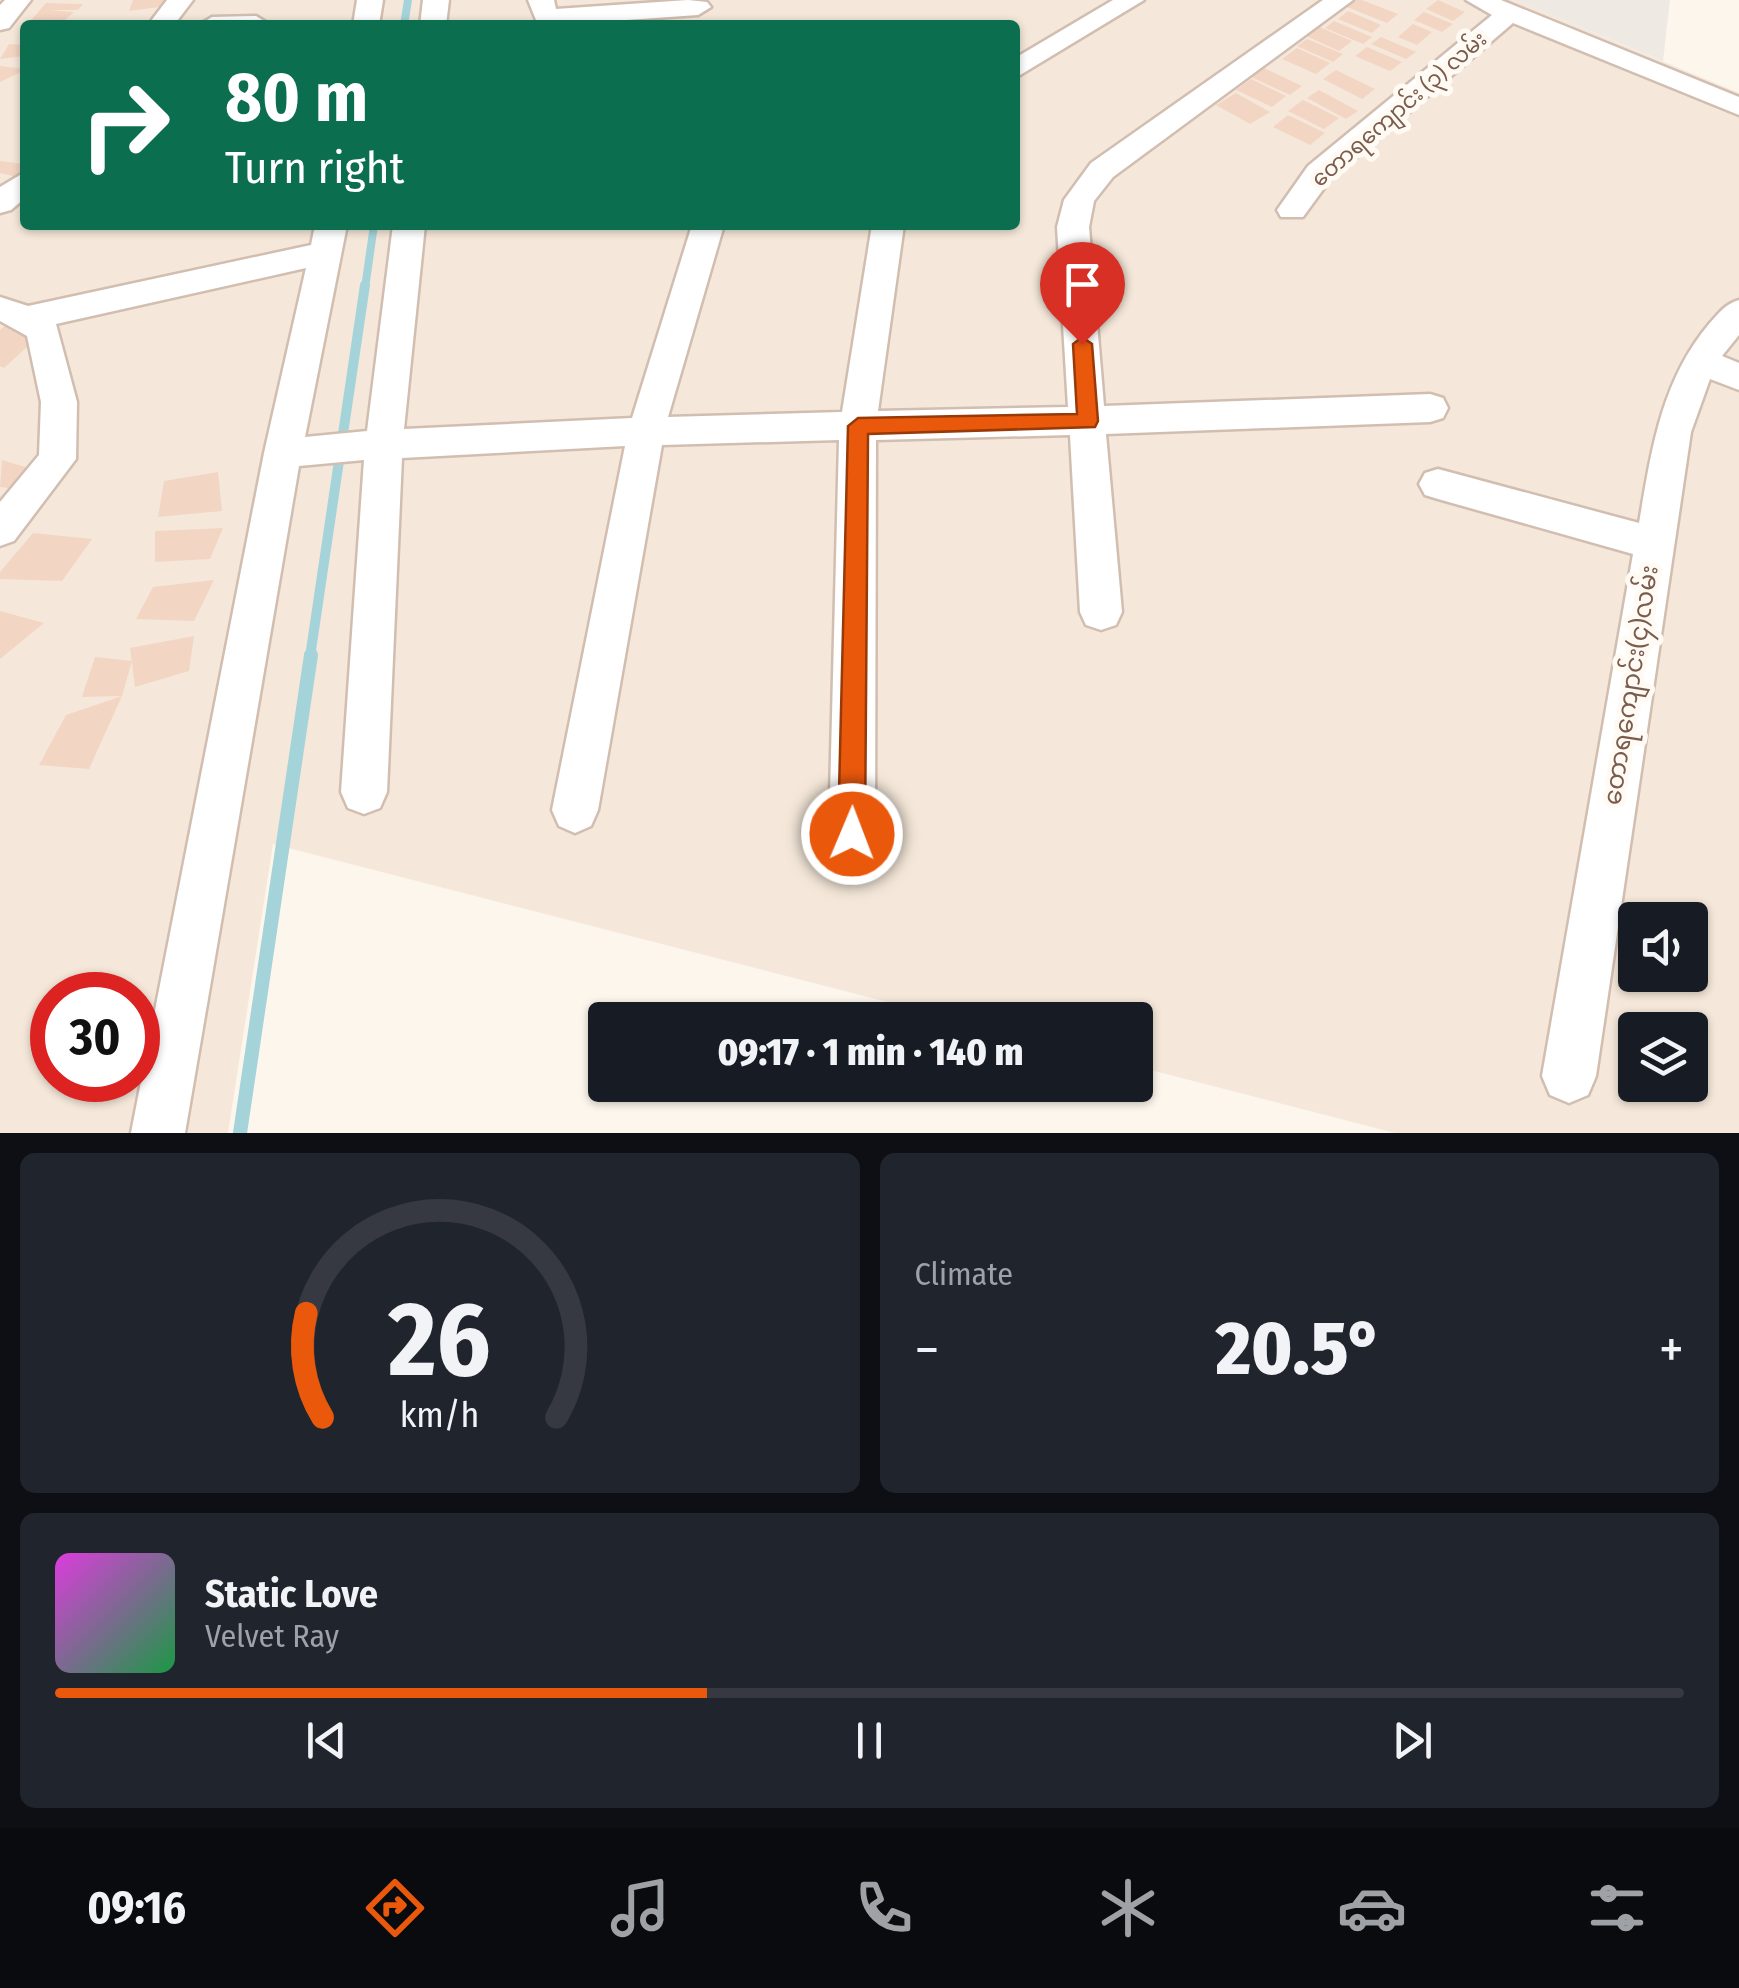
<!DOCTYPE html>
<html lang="en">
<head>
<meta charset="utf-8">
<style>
	:root { --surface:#171b24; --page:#20242c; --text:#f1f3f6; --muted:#9ea1a6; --line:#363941; --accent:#ea580c }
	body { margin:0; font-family:"Fira Sans Condensed","Noto Sans Myanmar",sans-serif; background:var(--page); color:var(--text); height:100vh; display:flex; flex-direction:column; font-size:38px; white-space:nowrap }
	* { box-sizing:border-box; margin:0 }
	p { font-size:32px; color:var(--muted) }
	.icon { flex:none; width:55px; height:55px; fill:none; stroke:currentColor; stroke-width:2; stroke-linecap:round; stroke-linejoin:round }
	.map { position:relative; height:1133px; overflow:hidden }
	.panel { display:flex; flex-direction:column; gap:20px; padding:20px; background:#0d0f14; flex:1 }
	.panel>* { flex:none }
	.guide { position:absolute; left:20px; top:20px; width:1000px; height:210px; border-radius:10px; box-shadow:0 2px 8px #0004; background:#0b6e4f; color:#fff; overflow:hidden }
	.buttons { position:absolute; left:1618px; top:902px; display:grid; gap:20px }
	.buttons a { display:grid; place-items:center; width:90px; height:90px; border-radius:10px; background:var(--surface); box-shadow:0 2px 8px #0004; font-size:50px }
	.speed { position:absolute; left:30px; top:972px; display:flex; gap:20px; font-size:50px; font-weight:700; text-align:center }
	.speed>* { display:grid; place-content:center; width:130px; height:130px; border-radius:50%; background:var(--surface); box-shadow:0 2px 8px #0004; line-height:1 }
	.speed .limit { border:15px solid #d22; background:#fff; color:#111 }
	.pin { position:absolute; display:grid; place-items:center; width:85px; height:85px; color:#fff; margin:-102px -42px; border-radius:50% 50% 50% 0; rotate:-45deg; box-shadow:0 0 10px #0007 }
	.pin .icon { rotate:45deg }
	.me { position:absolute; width:110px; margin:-55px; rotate:1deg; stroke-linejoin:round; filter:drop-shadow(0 0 8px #0008) }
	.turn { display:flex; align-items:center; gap:35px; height:210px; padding:0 40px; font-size:45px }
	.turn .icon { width:130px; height:130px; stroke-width:2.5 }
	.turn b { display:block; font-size:70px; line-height:85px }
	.big { font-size:75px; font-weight:800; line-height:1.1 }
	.panel .widget { flex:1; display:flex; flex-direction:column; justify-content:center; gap:15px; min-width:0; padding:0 35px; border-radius:15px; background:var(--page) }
	.panel .dial { align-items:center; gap:0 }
	.dial svg { height:260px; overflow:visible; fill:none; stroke:var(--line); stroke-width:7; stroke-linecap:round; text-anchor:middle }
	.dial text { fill:var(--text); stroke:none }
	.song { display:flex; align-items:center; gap:30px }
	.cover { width:120px; height:120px; border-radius:15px; background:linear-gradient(135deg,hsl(300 70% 55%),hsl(140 70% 35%)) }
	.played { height:10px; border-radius:5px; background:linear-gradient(90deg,var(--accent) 40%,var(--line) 40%) }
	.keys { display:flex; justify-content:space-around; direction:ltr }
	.heat { display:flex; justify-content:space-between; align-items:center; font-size:55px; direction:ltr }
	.panel .tiles { flex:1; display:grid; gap:20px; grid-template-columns:1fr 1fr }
	.widget:last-child { grid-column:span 2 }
	.trip { position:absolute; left:588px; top:1002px; width:565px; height:100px; border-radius:10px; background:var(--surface); box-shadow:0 2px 8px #0004; font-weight:800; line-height:100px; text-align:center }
	.tab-bar { display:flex; height:160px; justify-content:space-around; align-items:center; background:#090b0e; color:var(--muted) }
	.tab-bar .icon { width:70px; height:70px }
	.tab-bar .selected { color:var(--accent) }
	.tab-bar b { font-size:45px; color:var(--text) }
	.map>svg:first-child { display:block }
	.residential { fill:#f5e8da; fill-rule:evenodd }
	.industrial { fill:#efe9e4 }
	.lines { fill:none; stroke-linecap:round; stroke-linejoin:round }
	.stream-far2 { stroke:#a5d3da; stroke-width:8 }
	.stream-far1 { stroke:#a5d3da; stroke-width:10 }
	.stream { stroke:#a5d3da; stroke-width:14 }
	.building { fill:#f3d5c3 }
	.minor-casing { stroke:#d1beb0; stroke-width:5 }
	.minor { fill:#fff; fill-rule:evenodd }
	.route { fill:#ea580c; stroke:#983908; stroke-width:2.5 }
	.labels { text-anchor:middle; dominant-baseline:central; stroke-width:10; stroke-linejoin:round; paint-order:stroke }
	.far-street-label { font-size:22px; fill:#7a5c4d; stroke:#fffaf3 }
	.street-label { font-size:25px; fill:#7a5c4d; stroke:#fffaf3 }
</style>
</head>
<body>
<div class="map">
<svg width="1739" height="1133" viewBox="0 0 1739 1133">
	<rect width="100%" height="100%" fill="#fdf6ec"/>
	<path class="residential" d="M0,0H1515L1739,93V1133H1395L1135,1066V1020H957L273,844L228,1133H0ZM25,25H1015V225H25ZM1635,920H1690V975H1635ZM52,995H138V1080H52ZM1635,1030H1690V1085H1635Z"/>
	<polygon class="industrial" points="1515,0 1670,0 1663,61"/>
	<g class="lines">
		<g class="stream-far2">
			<polyline points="404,25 408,0"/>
			<polyline points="365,288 374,225"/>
		</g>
		<polyline class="stream-far1" points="310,657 365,285"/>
		<polyline class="stream" points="240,1133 311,655"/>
	</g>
	<g class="building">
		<polygon points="133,0 170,0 167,6 129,11"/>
		<polygon points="1349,0 1362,0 1398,14 1387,23 1342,5"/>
		<polygon points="1438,0 1465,12 1453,21 1426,9"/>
		<polygon points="46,3 83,4 78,10 49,10 74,12 65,20 28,24"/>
		<polygon points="1348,11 1381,25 1372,33 1338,19"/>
		<polygon points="1424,12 1453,24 1442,32 1414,20"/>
		<polygon points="1334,21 1372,37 1363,44 1325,28"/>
		<polygon points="1413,24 1432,32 1417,45 1398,37"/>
		<polygon points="1317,26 1352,41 1339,51 1304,35"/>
		<polygon points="1381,37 1416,52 1406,59 1371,44"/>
		<polygon points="1307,39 1343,54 1333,62 1297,46"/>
		<polygon points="9,44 25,45 25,56 0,59"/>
		<polygon points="1367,47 1402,62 1390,71 1355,56"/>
		<polygon points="1297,48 1330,63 1316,74 1282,59"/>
		<polygon points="0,66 25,69 25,70 0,82"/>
		<polygon points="1260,66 1302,86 1290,95 1247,75"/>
		<polygon points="1336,70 1375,89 1362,99 1323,79"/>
		<polygon points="1251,79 1286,96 1272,107 1236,90"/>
		<polygon points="1319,90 1358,111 1346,119 1307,98"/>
		<polygon points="1236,93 1270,112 1250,124 1216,105"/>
		<polygon points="1303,100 1339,118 1324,129 1288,111"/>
		<polygon points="1288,115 1325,133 1310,145 1273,127"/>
		<polygon points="0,161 25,164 25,171 17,177 0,173"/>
		<polygon points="11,320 30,344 4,368 0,366 0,330"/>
		<polygon points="2,460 35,470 22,490 0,487"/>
		<polygon points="218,472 222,511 158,517 164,481"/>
		<polygon points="223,528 210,559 155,562 155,531"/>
		<polygon points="33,533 92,539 62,581 0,579 0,572"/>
		<polygon points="214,580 194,621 136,619 153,587"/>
		<polygon points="0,611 44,623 0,659"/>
		<polygon points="194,636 189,671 135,687 130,648"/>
		<polygon points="95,657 132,661 122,696 82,697"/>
		<polygon points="122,696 89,769 39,765 66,715"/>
	</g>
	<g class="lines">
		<defs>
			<g id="minor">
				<polygon points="5,0 31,0 9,28 0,30 0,5"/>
				<polygon points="167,0 193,0 174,25 148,25"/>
				<polygon points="357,0 383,0 379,25 353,25"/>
				<polygon points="423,0 449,0 446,25 420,25"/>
				<polygon points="528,0 554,0 556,9 688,0 707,2 711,7 698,15 555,25 536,20"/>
				<polygon points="1113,0 1144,0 1015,78 1015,58"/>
				<polygon points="1323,0 1353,0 1113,177 1094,201 1089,227 1104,406 1430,394 1443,398 1448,408 1443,418 1430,422 1106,434 1122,612 1116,625 1101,630 1086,625 1080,612 1070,435 876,440 875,834 869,850 852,857 835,850 829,834 839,440 662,445 598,810 591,826 575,833 559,826 552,810 625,446 402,458 387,792 380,808 364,814 348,808 341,792 364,460 299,466 185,1133 131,1133 264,453 306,268 56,324 77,402 76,459 14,541 0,546 0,502 39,455 41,402 27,336 0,321 0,297 28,306 311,245 315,225 347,225 305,437 367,431 393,225 425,225 404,429 632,418 692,225 724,225 668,417 842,412 872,225 904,225 878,411 1068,407 1057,227 1064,200 1091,163"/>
				<polygon points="1466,0 1501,0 1739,97 1739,115 1513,23 1330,180 1303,217 1281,217 1277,210 1308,166 1492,15"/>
				<polygon points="256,16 269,24 199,25 212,17"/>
				<polygon points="25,172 25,198 11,210 0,213 0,187"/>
				<path d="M1739,300V335L1722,356L1739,363V390L1710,379L1691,432L1596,1076L1588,1095L1569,1103L1550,1095L1542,1076L1633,554L1438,499L1425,495L1419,484L1425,473L1438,469L1639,523C1651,452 1661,381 1709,324C1719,313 1725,304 1739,300Z"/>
			</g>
		</defs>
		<use href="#minor" class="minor-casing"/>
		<use href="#minor" class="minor"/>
	</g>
	<polygon class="route" points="1082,337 1092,344 1098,421 1095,427 868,434 865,834 861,843 852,847 842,843 838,834 848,426 858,418 1077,414 1073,344"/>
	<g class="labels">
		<g class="far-street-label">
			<text transform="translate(1399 109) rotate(-41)">တောရကျောင်း (၃) လမ်း</text>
		</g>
		<g class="street-label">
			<text transform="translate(1631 685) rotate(-81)">တောရကျောင်း(၄)လမ်း</text>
		</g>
	</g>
</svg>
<div class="buttons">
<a><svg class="icon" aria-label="sound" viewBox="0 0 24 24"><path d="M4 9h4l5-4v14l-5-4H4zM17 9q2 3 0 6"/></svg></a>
<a><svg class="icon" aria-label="layers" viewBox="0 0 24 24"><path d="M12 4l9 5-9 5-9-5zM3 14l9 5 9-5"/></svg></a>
</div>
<div class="speed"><div class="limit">30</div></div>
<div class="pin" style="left:1082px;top:344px;background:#d93025"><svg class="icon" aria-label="arrive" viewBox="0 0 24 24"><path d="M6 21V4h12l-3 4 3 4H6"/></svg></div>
<svg class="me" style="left:852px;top:834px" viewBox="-20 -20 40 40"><circle r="17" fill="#ea580c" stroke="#fff" stroke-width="3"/><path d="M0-11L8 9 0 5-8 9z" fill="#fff"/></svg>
<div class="trip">09:17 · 1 min · 140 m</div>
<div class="guide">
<div class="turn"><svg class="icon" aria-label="right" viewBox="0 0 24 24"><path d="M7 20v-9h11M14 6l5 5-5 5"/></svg><div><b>80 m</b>Turn right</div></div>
</div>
</div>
<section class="panel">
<div class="tiles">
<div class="widget dial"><svg viewBox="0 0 100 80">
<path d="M14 69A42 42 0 1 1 86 69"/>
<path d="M14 69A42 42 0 0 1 9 37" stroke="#ea580c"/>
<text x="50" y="56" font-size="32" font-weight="700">26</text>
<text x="50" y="72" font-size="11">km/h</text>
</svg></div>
<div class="widget"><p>Climate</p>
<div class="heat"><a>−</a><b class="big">20.5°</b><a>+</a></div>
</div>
<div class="widget">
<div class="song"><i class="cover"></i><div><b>Static Love</b><p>Velvet Ray</p></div></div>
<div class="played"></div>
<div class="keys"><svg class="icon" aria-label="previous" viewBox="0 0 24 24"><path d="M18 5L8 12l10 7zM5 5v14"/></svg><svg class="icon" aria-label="pause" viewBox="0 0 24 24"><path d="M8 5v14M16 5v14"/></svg><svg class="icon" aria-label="next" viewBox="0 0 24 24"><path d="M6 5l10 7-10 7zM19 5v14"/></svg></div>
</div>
</div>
</section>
<nav class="tab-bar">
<b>09:16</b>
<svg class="icon selected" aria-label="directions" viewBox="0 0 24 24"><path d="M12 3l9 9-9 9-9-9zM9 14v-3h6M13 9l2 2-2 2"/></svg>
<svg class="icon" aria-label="music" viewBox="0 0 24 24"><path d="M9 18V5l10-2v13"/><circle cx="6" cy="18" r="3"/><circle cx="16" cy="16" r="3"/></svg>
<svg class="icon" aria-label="phone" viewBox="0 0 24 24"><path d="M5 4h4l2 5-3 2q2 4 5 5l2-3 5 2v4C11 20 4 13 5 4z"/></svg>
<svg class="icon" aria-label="climate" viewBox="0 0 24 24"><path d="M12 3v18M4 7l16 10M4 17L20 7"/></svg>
<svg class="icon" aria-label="car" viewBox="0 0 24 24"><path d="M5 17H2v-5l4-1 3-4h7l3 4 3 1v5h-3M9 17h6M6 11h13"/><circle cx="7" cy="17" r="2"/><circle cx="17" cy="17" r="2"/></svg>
<svg class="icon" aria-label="filters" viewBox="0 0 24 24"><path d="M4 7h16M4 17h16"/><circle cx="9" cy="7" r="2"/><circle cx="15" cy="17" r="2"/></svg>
</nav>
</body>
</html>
